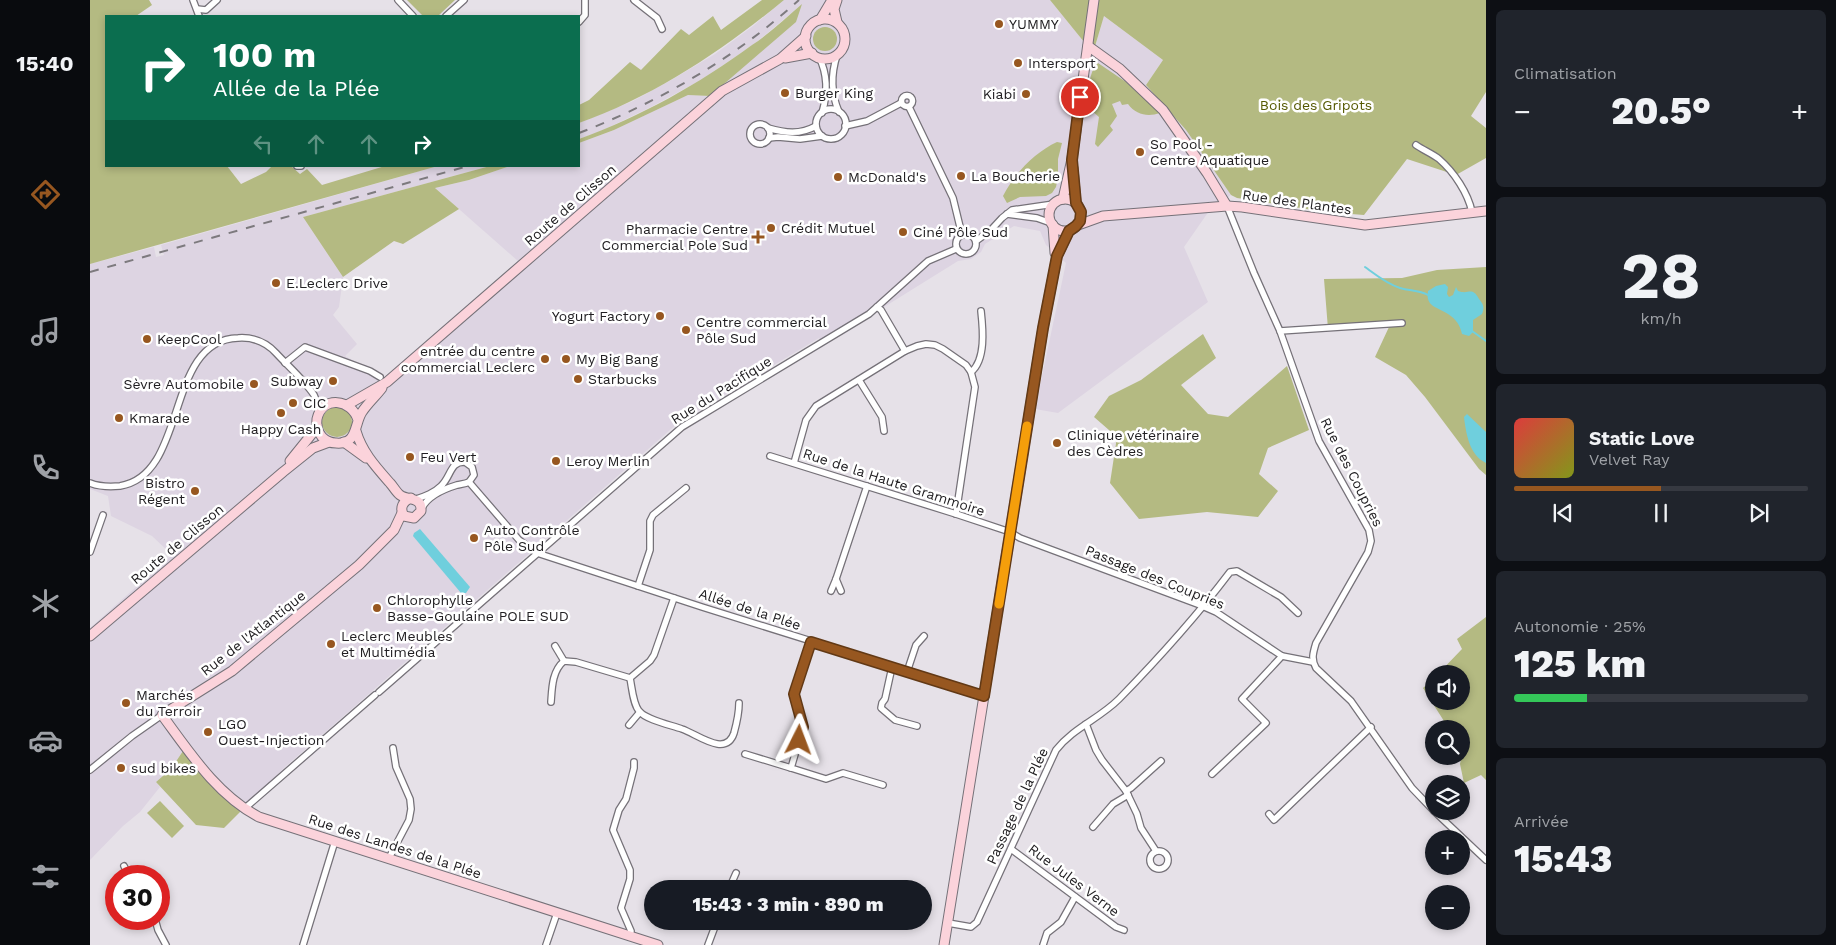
<!DOCTYPE html>
<html lang="fr">
<head>
<meta charset="utf-8">
<style>
	:root { --surface:#171b24; --page:#20242c; --text:#f1f3f6; --muted:#9ea1a6; --line:#363941; --accent:#975720 }
	body { margin:0; font-family:"Work Sans",sans-serif; background:var(--page); color:var(--text); height:100vh; display:flex; flex-direction:column; font-size:19px; white-space:nowrap }
	* { box-sizing:border-box; margin:0 }
	p { font-size:16px; color:var(--muted) }
	.icon { flex:none; width:28px; height:28px; fill:none; stroke:currentColor; stroke-width:2; stroke-linecap:round; stroke-linejoin:round }
	.map { position:relative; flex:1; overflow:hidden }
	.sheet { display:flex; flex-direction:column; gap:10px; padding:10px; background:#0d0f14; width:350px }
	.sheet>* { flex:none }
	.banner { position:absolute; left:15px; top:15px; width:475px; height:152px; border-radius:0px; box-shadow:0 2px 8px #0003; background:#0b6e4f; color:#fff; overflow:hidden }
	.tools { position:absolute; left:1335px; top:665px; display:grid; gap:10px }
	.tools a { display:grid; place-items:center; width:45px; height:45px; border-radius:50%; background:var(--surface); box-shadow:0 2px 8px #0003; font-size:25px }
	.speed { position:absolute; left:15px; top:865px; display:flex; gap:10px; font-size:25px; font-weight:700; text-align:center }
	.speed>* { display:grid; place-content:center; width:65px; height:65px; border-radius:50%; background:var(--surface); box-shadow:0 2px 8px #0003; line-height:1 }
	.speed .limit { border:8px solid #d22; background:#fff; color:#111 }
	.pin { position:absolute; display:grid; place-items:center; width:42px; height:42px; color:#fff; margin:-21px; border:2px solid #fff; border-radius:50%; box-shadow:0 1px 5px #0007 }
	.me { position:absolute; width:55px; margin:-28px; rotate:3deg; stroke-linejoin:round; filter:drop-shadow(0 0 4px #0008) }
	.turn { display:flex; align-items:center; gap:18px; height:105px; padding:0 25px; font-size:22px }
	.turn .icon { width:65px; height:65px; stroke-width:2.5 }
	.turn b { display:block; font-size:35px; line-height:42px }
	.lanes { display:flex; align-items:center; height:48px; padding:0 25px; background:#0003; justify-content:center; gap:25px; direction:ltr }
	.lanes .off { opacity:.35 }
	.big { font-size:38px; font-weight:800; line-height:1.1 }
	.sheet .card { flex:1; display:flex; flex-direction:column; justify-content:center; gap:8px; min-width:0; padding:0 18px; border-radius:8px; background:var(--page) }
	.sheet .dial { align-items:center; gap:0 }
	.dial b { font-size:65px; line-height:1 }
	.song { display:flex; align-items:center; gap:15px }
	.cover { width:60px; height:60px; border-radius:8px; background:linear-gradient(135deg,hsl(0 70% 55%),hsl(70 70% 35%)) }
	.played { height:5px; border-radius:2px; background:linear-gradient(90deg,var(--accent) 50%,var(--line) 50%) }
	.keys { display:flex; justify-content:space-around; direction:ltr }
	.heat { display:flex; justify-content:space-between; align-items:center; font-size:28px; direction:ltr }
	.charge { height:8px; border-radius:4px; background:linear-gradient(90deg,#34c759 25%,var(--line) 0) }
	.trip { position:absolute; left:554px; top:880px; width:288px; height:50px; border-radius:25px; background:var(--surface); box-shadow:0 2px 8px #0003; font-weight:800; line-height:50px; text-align:center }
	main { display:flex; flex:1; min-height:0 }
	.menu { display:flex; flex-direction:column; width:90px; justify-content:space-around; align-items:center; background:#090b0e; color:var(--muted) }
	.menu .icon { width:35px; height:35px }
	.menu .on { color:var(--accent) }
	.menu b { font-size:22px; color:var(--text) }
	.map>svg:first-child { display:block }
	.built { fill:#ddd4e2 }
	.green { fill:#b4ba82 }
	.water { fill:#6fcfdd }
	.lines { fill:none; stroke-linecap:round; stroke-linejoin:round }
	.stream { stroke:#6fcfdd; stroke-width:2 }
	.street-casing { stroke:#757178; stroke-width:8 }
	.secondary-casing { stroke:#757178; stroke-width:11 }
	.street { stroke:#fff; stroke-width:5.5 }
	.secondary { stroke:#fbd3db; stroke-width:9 }
	.rail { stroke:#7d7a7e; stroke-width:2; stroke-dasharray:9 9; stroke-linecap:butt }
	.route-casing { stroke:#623915; stroke-width:12 }
	.route { stroke:#975720; stroke-width:9 }
	.slow { stroke:#f59e0b; stroke-width:9 }
	.poi-dot { fill:#975720; stroke:#fff; stroke-width:2 }
	.labels { text-anchor:middle; dominant-baseline:central; stroke-width:5; stroke-linejoin:round; paint-order:stroke }
	.poi-label { font-size:14px; fill:#222023; stroke:#fff; text-anchor:start }
	.park-label { font-size:14px; fill:#555902; stroke:#fff }
	.street-label { font-size:14px; fill:#222023; stroke:#fff }
</style>
</head>
<body>
<main>
<nav class="menu">
<b>15:40</b>
<svg class="icon on" aria-label="directions" viewBox="0 0 24 24"><path d="M12 3l9 9-9 9-9-9zM9 14v-3h6M13 9l2 2-2 2"/></svg>
<svg class="icon" aria-label="music" viewBox="0 0 24 24"><path d="M9 18V5l10-2v13"/><circle cx="6" cy="18" r="3"/><circle cx="16" cy="16" r="3"/></svg>
<svg class="icon" aria-label="phone" viewBox="0 0 24 24"><path d="M5 4h4l2 5-3 2q2 4 5 5l2-3 5 2v4C11 20 4 13 5 4z"/></svg>
<svg class="icon" aria-label="climate" viewBox="0 0 24 24"><path d="M12 3v18M4 7l16 10M4 17L20 7"/></svg>
<svg class="icon" aria-label="car" viewBox="0 0 24 24"><path d="M5 17H2v-5l4-1 3-4h7l3 4 3 1v5h-3M9 17h6M6 11h13"/><circle cx="7" cy="17" r="2"/><circle cx="17" cy="17" r="2"/></svg>
<svg class="icon" aria-label="filters" viewBox="0 0 24 24"><path d="M4 7h16M4 17h16"/><circle cx="9" cy="7" r="2"/><circle cx="15" cy="17" r="2"/></svg>
</nav>
<div class="map">
<svg width="1396" height="945" viewBox="0 0 1396 945">
	<rect width="100%" height="100%" fill="#e6e1e8"/>
	<polygon class="built" points="694,0 960,0 1003,53 1014,16 1073,60 1056,85 1096,130 1141,195 1119,211 1094,247 1118,302 968,413 945,409 976,263 956,245 950,231 924,226 895,244 891,252 881,259 868,261 733,345 729,338 588,423 240,728 196,766 151,811 131,795 93,751 81,769 66,782 70,787 50,812 33,826 0,860 0,628 82,555 62,536 21,516 18,496 0,489 0,264 64,247 66,257 74,255 71,245 348,166 400,166 213,217 253,277 249,307 243,315 267,344 255,356 297,379 428,261 345,188 379,180 420,166 489,166 489,143 524,130 598,95 620,96 711,5 663,45 611,80 561,107 509,132 489,139 489,123 543,101 583,79 625,54 663,26"/>
	<g class="green">
		<polygon points="0,0 59,0 62,5 46,16 16,16 16,166 137,166 151,184 176,172 182,166 201,166 210,174 217,169 232,185 295,166 348,166 0,264"/>
		<polygon points="317,0 365,0 348,16 333,16"/>
		<path d="M672,0H694C632,51 565,96 489,123V105L499,100L540,62L551,70L591,29L599,35L623,16L631,30Z"/>
		<polygon points="960,0 1396,0 1396,92 1381,116 1396,128 1396,158 1366,175 1317,159 1274,215 1236,212 1147,198 1141,195 1096,130 1056,85 1073,60 1014,16 1003,53"/>
		<path d="M712,4L706,22L620,96L598,95L524,130L489,143V139C550,117 609,84 662,45C680,33 696,18 712,4Z"/>
		<circle cx="735" cy="39" r="12"/>
		<path d="M1008,63L1036,82L1070,113C1058,117 1046,115 1038,104L1032,105L1030,101L1022,104L1027,116L1020,126L1023,130L1008,147L1005,144L1009,117L996,106C998,95 999,69 1008,63Z"/>
		<path d="M967,142L972,143L968,159V177L966,187L962,193L956,196L930,197L917,203L913,196C924,174 945,152 967,142Z"/>
		<polygon points="400,166 420,166 379,180 345,188 369,209 313,244 304,241 253,277 213,217"/>
		<polygon points="1396,267 1396,475 1389,469 1335,397 1316,375 1285,357 1299,327 1238,329 1234,279 1312,278 1347,270"/>
		<polygon points="1113,334 1126,358 1091,385 1118,414 1138,417 1197,366 1219,430 1178,448 1169,474 1188,491 1168,517 1117,512 1049,519 1020,483 1027,437 1004,417 1019,396 1051,380"/>
		<circle cx="247" cy="422" r="15"/>
		<polygon points="1396,617 1396,780 1391,775 1374,783 1370,764 1373,750 1371,729 1359,729 1333,688 1344,678 1344,701 1371,701 1371,674 1348,674 1372,649 1367,639"/>
		<polygon points="93,751 131,795 151,811 134,828 106,825 66,782 81,769"/>
		<polygon points="70,801 94,826 82,838 57,813"/>
	</g>
	<g class="water">
		<path d="M1355,284L1358,287L1357,294L1359,297L1363,295L1366,287L1368,291C1379,295 1382,286 1389,299C1393,304 1395,307 1392,314L1383,320V332L1379,336L1372,334C1370,325 1366,319 1358,314C1348,307 1335,307 1338,291L1346,286Z"/>
		<path d="M1377,414L1396,432V463C1379,455 1376,433 1374,417Z"/>
		<polygon points="330,529 380,587 376,593 371,593 323,536 324,533"/>
	</g>
	<g class="lines">
		<g class="stream">
			<path d="M1275,267C1286,275 1297,284 1310,288C1320,291 1329,290 1338,295"/>
			<polyline points="1382,331 1396,341"/>
		</g>
		<defs>
			<g id="street">
				<polyline points="103,0 109,16"/>
				<polyline points="308,0 323,16"/>
				<polyline points="544,0 567,18 572,29"/>
				<polyline points="107,9 116,10 127,0"/>
				<polyline points="356,16 374,0"/>
				<polyline points="489,22 495,15 495,0"/>
				<path d="M747,55C741,74 741,94 749,112"/>
				<path d="M729,57C738,75 738,93 732,113"/>
				<circle cx="817" cy="101" r="5.5"/>
				<polyline points="819,107 863,198 872,235"/>
				<circle cx="741" cy="124" r="15"/>
				<circle cx="670" cy="134" r="10"/>
				<polyline points="755,126 777,121 811,103"/>
				<path d="M678,128C695,133 710,135 726,126"/>
				<polyline points="679,138 688,137 710,139 732,136"/>
				<path d="M1326,145C1333,150 1343,154 1349,159C1364,172 1378,193 1382,212"/>
				<polyline points="207,166 211,166"/>
				<path d="M1137,206L1164,273L1190,331L1229,441L1279,530L1281,541L1278,552L1226,643C1223,653 1221,659 1226,668L1261,701L1322,788L1344,811"/>
				<polyline points="917,214 947,218 961,223"/>
				<circle cx="876" cy="244" r="10"/>
				<polyline points="886,241 900,231 912,218 922,210 964,204"/>
				<polyline points="787,307 791,310 815,351"/>
				<polyline points="1190,331 1312,323"/>
				<polyline points="195,363 215,347 280,371 290,377"/>
				<path d="M881,372C896,360 893,329 891,311"/>
				<polyline points="769,380 792,417 794,431"/>
				<polyline points="680,456 866,514 920,532 930,538 1110,605 1126,612 1192,656 1223,662"/>
				<polyline points="704,463 716,420 726,406 815,351 827,346 836,344 845,345 853,349 876,365 881,372 885,387 866,514"/>
				<polyline points="379,482 429,540 447,553 612,607 894,695"/>
				<path d="M0,483C10,487 19,487 30,486C99,475 74,340 148,338C162,337 176,342 186,353C198,366 215,381 224,395C227,401 228,408 229,414"/>
				<path d="M326,499C335,496 344,493 351,486C361,477 360,461 375,462L382,467L384,475L379,482C375,484 371,484 367,485C354,489 338,496 332,508"/>
				<polyline points="0,552 13,515"/>
				<polyline points="548,586 560,550 560,521 563,515 596,488"/>
				<polyline points="741,591 746,579"/>
				<polyline points="751,591 746,579 777,486"/>
				<path d="M584,598L564,655L560,661L540,678C542,688 543,704 549,711C556,720 581,725 592,729C607,734 636,758 644,733C647,722 649,714 649,703"/>
				<polyline points="721,642 704,694 713,727 701,768 736,779 753,773 793,785"/>
				<polyline points="465,646 474,661"/>
				<polyline points="802,667 795,699 792,703 791,708 805,720 827,726"/>
				<polyline points="817,672 826,645 834,636"/>
				<polyline points="289,692 592,427 779,314 838,261 866,249"/>
				<path d="M461,702C462,688 462,671 474,661L486,662L540,678"/>
				<polyline points="996,724 1006,750 1012,760 1036,791 1047,814 1051,828 1066,851"/>
				<polyline points="539,725 550,712"/>
				<polyline points="655,754 701,768"/>
				<polyline points="0,770 42,736 72,715"/>
				<polyline points="1122,774 1176,723 1152,699 1192,656"/>
				<polyline points="1036,791 1041,788 1071,761"/>
				<polyline points="154,809 285,695"/>
				<polyline points="1344,811 1396,860"/>
				<polyline points="1179,814 1184,820 1281,727"/>
				<polyline points="1003,827 1023,804 1038,795"/>
				<polyline points="921,849 1026,927 1034,930"/>
				<circle cx="1069" cy="860" r="9"/>
				<polyline points="299,858 319,820 321,809 320,799 306,767 303,748"/>
				<polyline points="34,866 39,876"/>
				<polyline points="639,889 646,873"/>
				<polyline points="65,919 68,930 76,945"/>
				<path d="M858,923L881,927L887,922L966,750C983,728 1009,719 1029,699C1068,659 1106,617 1140,572L1147,571L1191,597L1208,613"/>
				<polyline points="540,936 541,931 531,908 540,879 540,870 523,830 529,810 536,799 544,768 544,762"/>
				<polyline points="213,945 245,841"/>
				<polyline points="456,945 467,913"/>
				<polyline points="618,945 627,921"/>
				<polyline points="953,945 957,933 971,922 985,897"/>
			</g>
			<g id="secondary">
				<circle cx="735" cy="39" r="20"/>
				<polyline points="730,20 742,0"/>
				<polyline points="747,22 744,9 747,0"/>
				<polyline points="998,46 1030,69 1073,110 1117,173 1137,206"/>
				<polyline points="695,58 722,53"/>
				<polyline points="983,168 986,203"/>
				<circle cx="975" cy="215" r="16"/>
				<polyline points="973,199 982,159 1004,0"/>
				<polyline points="963,225 965,253 967,256"/>
				<polyline points="988,225 1013,216 1137,206 1152,207 1275,225 1396,211"/>
				<polyline points="257,405 297,382 632,91 690,59 716,36"/>
				<path d="M268,420C262,399 232,395 227,419C226,425 228,432 232,437C236,441 241,443 246,443C268,445 264,424 272,412C278,403 286,396 292,388"/>
				<path d="M266,431C272,452 286,467 300,483C303,486 306,492 310,495C318,501 332,496 331,511L324,518L314,516C309,508 313,501 321,498"/>
				<polyline points="254,442 276,458"/>
				<polyline points="200,461 221,435 227,425"/>
				<path d="M312,513L304,530L269,565L142,671L72,715C100,753 127,795 169,817L568,945"/>
				<polyline points="0,636 193,472 223,448 239,442"/>
				<polyline points="854,945 953,328 967,256 979,231"/>
			</g>
		</defs>
		<use href="#street" class="street-casing"/>
		<use href="#secondary" class="secondary-casing"/>
		<use href="#street" class="street"/>
		<use href="#secondary" class="secondary"/>
		<g class="rail">
			<path d="M489,133C569,102 645,58 709,0"/>
			<polyline points="0,272 378,166"/>
		</g>
	</g>
	<g class="lines">
		<defs>
			<polyline id="route" points="709,740 713,727 704,694 721,642 894,696 953,328 967,256 979,231 986,226 990,221 991,212 986,203 982,160 990,97"/>
		</defs>
		<use href="#route" class="route-casing"/>
		<use href="#route" class="route"/>
		<polyline class="slow" points="909,604 937,426"/>
	</g>
	<g class="poi-dot">
		<circle cx="909" cy="24" r="5"/>
		<circle cx="928" cy="63" r="5"/>
		<circle cx="695" cy="93" r="5"/>
		<circle cx="936" cy="94" r="5"/>
		<circle cx="1050" cy="152" r="5"/>
		<circle cx="871" cy="176" r="5"/>
		<circle cx="748" cy="177" r="5"/>
		<circle cx="681" cy="228" r="5"/>
		<circle cx="813" cy="232" r="5"/>
		<path d="M665.5 229.5h5v5h5v5h-5v5h-5v-5h-5v-5h5z"/>
		<circle cx="186" cy="283" r="5"/>
		<circle cx="570" cy="316" r="5"/>
		<circle cx="596" cy="330" r="5"/>
		<circle cx="57" cy="339" r="5"/>
		<circle cx="455" cy="359" r="5"/>
		<circle cx="476" cy="359" r="5"/>
		<circle cx="488" cy="379" r="5"/>
		<circle cx="243" cy="381" r="5"/>
		<circle cx="164" cy="384" r="5"/>
		<circle cx="203" cy="403" r="5"/>
		<circle cx="191" cy="413" r="5"/>
		<circle cx="29" cy="418" r="5"/>
		<circle cx="967" cy="443" r="5"/>
		<circle cx="320" cy="457" r="5"/>
		<circle cx="466" cy="461" r="5"/>
		<circle cx="105" cy="491" r="5"/>
		<circle cx="384" cy="538" r="5"/>
		<circle cx="287" cy="608" r="5"/>
		<circle cx="241" cy="644" r="5"/>
		<circle cx="36" cy="703" r="5"/>
		<circle cx="118" cy="732" r="5"/>
		<circle cx="31" cy="768" r="5"/>
	</g>
	<g class="labels">
		<g class="poi-label">
			<text x="919" y="24">YUMMY</text>
			<text x="938" y="63">Intersport</text>
			<text x="705" y="93">Burger King</text>
			<text x="926" y="94" text-anchor="end">Kiabi</text>
			<text x="1060" y="144">So Pool -<tspan x="1060" dy="16">Centre Aquatique</tspan></text>
			<text x="881" y="176">La Boucherie</text>
			<text x="758" y="177">McDonald's</text>
			<text x="691" y="228">Crédit Mutuel</text>
			<text x="658" y="229" text-anchor="end">Pharmacie Centre<tspan x="658" dy="16">Commercial Pole Sud</tspan></text>
			<text x="823" y="232">Ciné Pôle Sud</text>
			<text x="196" y="283">E.Leclerc Drive</text>
			<text x="560" y="316" text-anchor="end">Yogurt Factory</text>
			<text x="606" y="322">Centre commercial<tspan x="606" dy="16">Pôle Sud</tspan></text>
			<text x="67" y="339">KeepCool</text>
			<text x="445" y="351" text-anchor="end">entrée du centre<tspan x="445" dy="16">commercial Leclerc</tspan></text>
			<text x="486" y="359">My Big Bang</text>
			<text x="498" y="379">Starbucks</text>
			<text x="233" y="381" text-anchor="end">Subway</text>
			<text x="154" y="384" text-anchor="end">Sèvre Automobile</text>
			<text x="213" y="403">CIC</text>
			<text x="39" y="418">Kmarade</text>
			<text x="191" y="429" text-anchor="middle">Happy Cash</text>
			<text x="977" y="435">Clinique vétérinaire<tspan x="977" dy="16">des Cèdres</tspan></text>
			<text x="330" y="457">Feu Vert</text>
			<text x="476" y="461">Leroy Merlin</text>
			<text x="95" y="483" text-anchor="end">Bistro<tspan x="95" dy="16">Régent</tspan></text>
			<text x="394" y="530">Auto Contrôle<tspan x="394" dy="16">Pôle Sud</tspan></text>
			<text x="297" y="600">Chlorophylle<tspan x="297" dy="16">Basse-Goulaine POLE SUD</tspan></text>
			<text x="251" y="636">Leclerc Meubles<tspan x="251" dy="16">et Multimédia</tspan></text>
			<text x="46" y="695">Marchés<tspan x="46" dy="16">du Terroir</tspan></text>
			<text x="128" y="724">LGO<tspan x="128" dy="16">Ouest-Injection</tspan></text>
			<text x="41" y="768">sud bikes</text>
		</g>
		<g class="park-label">
			<text x="1226" y="105">Bois des Gripots</text>
		</g>
		<g class="street-label">
			<text transform="translate(1207 202) rotate(8)">Rue des Plantes</text>
			<text transform="translate(480 205) rotate(-41)">Route de Clisson</text>
			<text transform="translate(631 390) rotate(-32)">Rue du Pacifique</text>
			<text transform="translate(1262 472) rotate(63)">Rue des Coupries</text>
			<text transform="translate(804 482) rotate(18)">Rue de la Haute Grammoire</text>
			<text transform="translate(87 544) rotate(-40)">Route de Clisson</text>
			<text transform="translate(1065 577) rotate(22)">Passage des Coupries</text>
			<text transform="translate(660 609) rotate(18)">Allée de la Plée</text>
			<text transform="translate(163 633) rotate(-38)">Rue de l'Atlantique</text>
			<text transform="translate(927 806) rotate(-65)">Passage de la Plée</text>
			<text transform="translate(305 846) rotate(18)">Rue des Landes de la Plée</text>
			<text transform="translate(984 880) rotate(37)">Rue Jules Verne</text>
		</g>
	</g>
</svg>
<div class="tools">
<a><svg class="icon" aria-label="sound" viewBox="0 0 24 24"><path d="M4 9h4l5-4v14l-5-4H4zM17 9q2 3 0 6"/></svg></a>
<a><svg class="icon" aria-label="search" viewBox="0 0 24 24"><circle cx="10" cy="10" r="6"/><path d="M15 15l6 6"/></svg></a>
<a><svg class="icon" aria-label="layers" viewBox="0 0 24 24"><path d="M12 4l9 5-9 5-9-5zM3 14l9 5 9-5"/></svg></a>
<a>+</a>
<a>−</a>
</div>
<div class="speed"><div class="limit">30</div></div>
<div class="pin" style="left:990px;top:97px;background:#d93025"><svg class="icon" aria-label="arrive" viewBox="0 0 24 24"><path d="M6 21V4h12l-3 4 3 4H6"/></svg></div>
<svg class="me" style="left:709px;top:740px" viewBox="-20 -20 40 40"><path d="M0-17L14 15 0 8-14 15z" fill="#975720" stroke="#fff" stroke-width="4"/></svg>
<div class="trip">15:43 · 3 min · 890 m</div>
<div class="banner">
<div class="turn"><svg class="icon" aria-label="right" viewBox="0 0 24 24"><path d="M7 20v-9h11M14 6l5 5-5 5"/></svg><div><b>100 m</b>Allée de la Plée</div></div>
<div class="lanes"><svg class="icon off" aria-label="left" viewBox="0 0 24 24"><path d="M17 20v-9H6M10 6l-5 5 5 5"/></svg><svg class="icon off" aria-label="ahead" viewBox="0 0 24 24"><path d="M12 20V5M6 11l6-6 6 6"/></svg><svg class="icon off" aria-label="ahead" viewBox="0 0 24 24"><path d="M12 20V5M6 11l6-6 6 6"/></svg><svg class="icon" aria-label="right" viewBox="0 0 24 24"><path d="M7 20v-9h11M14 6l5 5-5 5"/></svg></div>
</div>
</div>
<section class="sheet">
<div class="card"><p>Climatisation</p>
<div class="heat"><a>−</a><b class="big">20.5°</b><a>+</a></div>
</div>
<div class="card dial"><b>28</b><p>km/h</p></div>
<div class="card">
<div class="song"><i class="cover"></i><div><b>Static Love</b><p>Velvet Ray</p></div></div>
<div class="played"></div>
<div class="keys"><svg class="icon" aria-label="previous" viewBox="0 0 24 24"><path d="M18 5L8 12l10 7zM5 5v14"/></svg><svg class="icon" aria-label="pause" viewBox="0 0 24 24"><path d="M8 5v14M16 5v14"/></svg><svg class="icon" aria-label="next" viewBox="0 0 24 24"><path d="M6 5l10 7-10 7zM19 5v14"/></svg></div>
</div>
<div class="card"><p>Autonomie · 25%</p><b class="big">125 km</b><div class="charge"></div></div>
<div class="card"><p>Arrivée</p><b class="big">15:43</b></div>
</section>
</main>
</body>
</html>
